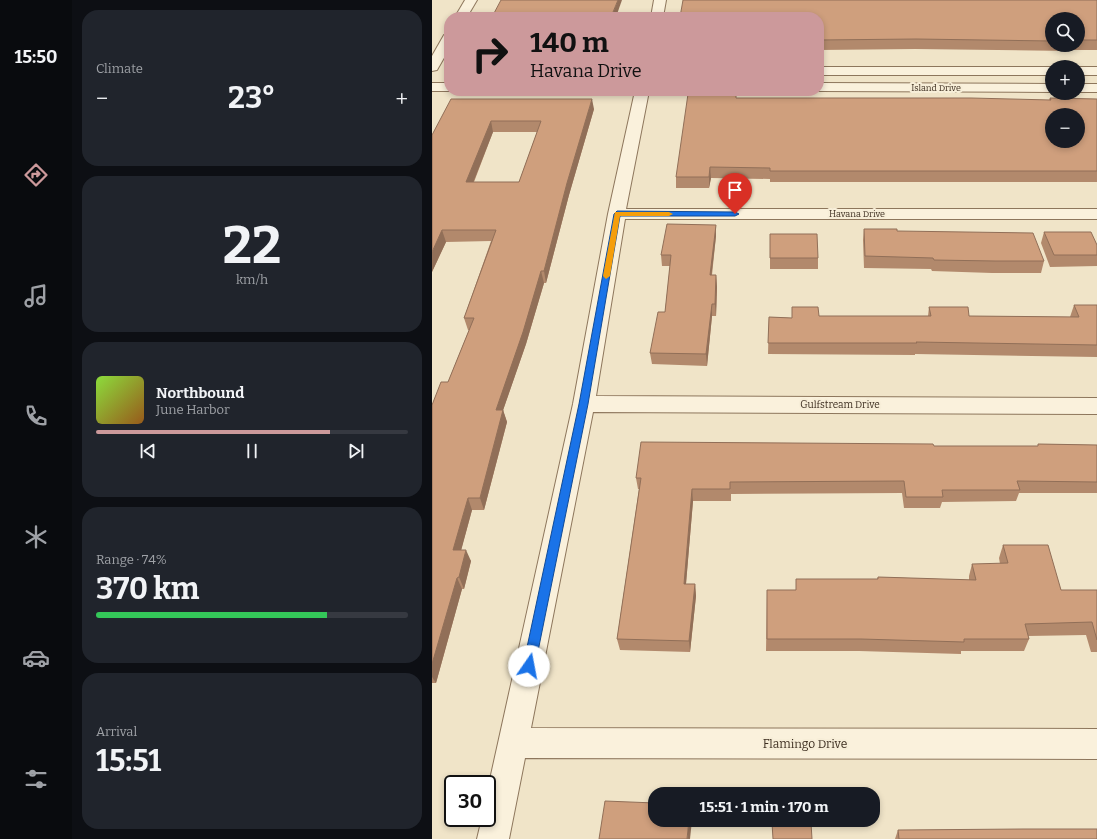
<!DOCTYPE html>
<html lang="en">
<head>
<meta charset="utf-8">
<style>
	:root { --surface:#171b24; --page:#20242c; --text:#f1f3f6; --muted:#9ea1a6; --line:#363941; --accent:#cc999b }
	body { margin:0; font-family:Bitter,serif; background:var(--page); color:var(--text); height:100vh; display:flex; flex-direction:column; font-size:15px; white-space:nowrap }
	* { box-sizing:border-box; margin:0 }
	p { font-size:13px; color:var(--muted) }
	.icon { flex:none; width:22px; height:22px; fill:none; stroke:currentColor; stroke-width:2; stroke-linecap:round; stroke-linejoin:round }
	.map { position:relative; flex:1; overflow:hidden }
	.side { display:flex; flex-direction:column; gap:10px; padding:10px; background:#0d0f14; width:360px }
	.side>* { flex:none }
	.top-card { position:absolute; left:12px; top:12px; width:380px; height:84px; border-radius:16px; box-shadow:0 2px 6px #0003; background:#cc999b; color:#111; overflow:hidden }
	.buttons { position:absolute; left:613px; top:12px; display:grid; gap:8px }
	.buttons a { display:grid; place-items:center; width:40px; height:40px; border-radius:50%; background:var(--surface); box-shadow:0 2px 6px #0003; font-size:20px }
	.speed { position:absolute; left:12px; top:775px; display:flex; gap:8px; font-size:20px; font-weight:700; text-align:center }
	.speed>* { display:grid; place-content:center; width:52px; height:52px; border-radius:50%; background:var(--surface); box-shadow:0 2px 6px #0003; line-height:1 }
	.speed .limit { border:2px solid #111; border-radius:6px; background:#fff; color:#111 }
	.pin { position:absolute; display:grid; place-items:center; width:34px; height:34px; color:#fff; margin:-41px -17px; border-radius:50% 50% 50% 0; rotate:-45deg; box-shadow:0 0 4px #0007 }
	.pin .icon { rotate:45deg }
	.me { position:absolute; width:44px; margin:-22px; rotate:12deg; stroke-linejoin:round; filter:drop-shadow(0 0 3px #0008) }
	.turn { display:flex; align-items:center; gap:14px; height:84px; padding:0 20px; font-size:18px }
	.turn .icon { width:52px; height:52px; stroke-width:2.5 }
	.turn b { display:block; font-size:28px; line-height:34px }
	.big { font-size:30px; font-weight:700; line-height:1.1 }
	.side .widget { flex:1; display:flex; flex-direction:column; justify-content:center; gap:6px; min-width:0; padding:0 14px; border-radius:16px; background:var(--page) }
	.side .dial { align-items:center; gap:0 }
	.dial b { font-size:52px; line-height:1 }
	.song { display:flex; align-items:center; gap:12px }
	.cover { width:48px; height:48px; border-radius:6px; background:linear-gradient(135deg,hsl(90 70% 55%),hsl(30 70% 35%)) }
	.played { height:4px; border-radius:2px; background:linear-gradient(90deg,var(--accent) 75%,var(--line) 75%) }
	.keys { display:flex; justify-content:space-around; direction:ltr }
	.heat { display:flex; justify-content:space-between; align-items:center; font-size:22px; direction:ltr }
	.charge { height:6px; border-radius:3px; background:linear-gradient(90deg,#34c759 74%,var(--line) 0) }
	.trip { position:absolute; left:216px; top:787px; width:232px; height:40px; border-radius:16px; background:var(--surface); box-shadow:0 2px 6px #0003; font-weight:700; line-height:40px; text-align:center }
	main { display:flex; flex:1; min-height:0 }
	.tabs { display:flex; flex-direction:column; width:72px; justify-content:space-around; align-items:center; background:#090b0e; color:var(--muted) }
	.tabs .icon { width:28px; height:28px }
	.tabs .selected { color:var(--accent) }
	.tabs b { font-size:18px; color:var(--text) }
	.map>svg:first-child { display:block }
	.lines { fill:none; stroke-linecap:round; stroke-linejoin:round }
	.minor-casing { stroke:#8d765c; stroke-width:2 }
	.minor { fill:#faf1dc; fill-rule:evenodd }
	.wall { fill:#b2896c; fill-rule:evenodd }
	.shaded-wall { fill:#916f58 }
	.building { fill:#cf9f7d; stroke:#916f58; fill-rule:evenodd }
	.route { fill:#1a73e8; stroke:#114b97 }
	.slow { fill:#f59e0b }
	.labels { text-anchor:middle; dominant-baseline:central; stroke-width:4; stroke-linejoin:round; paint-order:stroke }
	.far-street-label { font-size:9px; fill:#3d2e20; stroke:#f7eed8 }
	.street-label { font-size:10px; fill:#3d2e20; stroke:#f7eed8 }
	.near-street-label { font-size:12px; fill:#3d2e20; stroke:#f7eed8 }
</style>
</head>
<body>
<main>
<nav class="tabs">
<b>15:50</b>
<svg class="icon selected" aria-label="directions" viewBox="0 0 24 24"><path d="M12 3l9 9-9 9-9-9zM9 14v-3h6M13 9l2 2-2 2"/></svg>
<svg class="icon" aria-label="music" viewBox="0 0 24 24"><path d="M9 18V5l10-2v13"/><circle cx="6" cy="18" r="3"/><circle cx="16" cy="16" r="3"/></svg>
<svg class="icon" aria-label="phone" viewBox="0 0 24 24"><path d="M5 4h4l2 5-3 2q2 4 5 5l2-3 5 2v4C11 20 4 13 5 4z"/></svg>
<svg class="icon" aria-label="climate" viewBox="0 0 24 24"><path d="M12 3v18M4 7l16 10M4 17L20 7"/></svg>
<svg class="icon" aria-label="car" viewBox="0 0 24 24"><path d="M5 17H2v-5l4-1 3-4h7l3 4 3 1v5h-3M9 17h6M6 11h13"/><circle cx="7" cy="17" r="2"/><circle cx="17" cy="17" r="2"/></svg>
<svg class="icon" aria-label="filters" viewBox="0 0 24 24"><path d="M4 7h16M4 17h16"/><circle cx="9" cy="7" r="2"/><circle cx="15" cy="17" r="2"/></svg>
</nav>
<section class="side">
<div class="widget"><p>Climate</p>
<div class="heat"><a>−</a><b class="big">23°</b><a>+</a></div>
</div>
<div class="widget dial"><b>22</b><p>km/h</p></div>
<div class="widget">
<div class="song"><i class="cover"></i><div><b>Northbound</b><p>June Harbor</p></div></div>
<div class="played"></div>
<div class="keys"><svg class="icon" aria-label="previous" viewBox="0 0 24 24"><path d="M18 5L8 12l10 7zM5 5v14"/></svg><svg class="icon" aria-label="pause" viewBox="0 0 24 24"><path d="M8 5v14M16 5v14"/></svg><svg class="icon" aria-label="next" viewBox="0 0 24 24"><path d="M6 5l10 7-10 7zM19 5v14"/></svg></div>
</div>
<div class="widget"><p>Range · 74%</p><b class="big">370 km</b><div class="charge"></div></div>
<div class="widget"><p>Arrival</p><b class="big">15:51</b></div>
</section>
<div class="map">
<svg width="665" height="839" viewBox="0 0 665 839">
	<rect width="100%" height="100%" fill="#f0e4c8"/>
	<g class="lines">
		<defs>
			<g id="minor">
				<polygon points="33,0 45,0 35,17 23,17"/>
				<polygon points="222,0 234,0 231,17 219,17"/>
				<polygon points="17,34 17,49 5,70 0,71 0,56 12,35"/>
				<rect x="387" y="67" width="233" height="8"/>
				<rect x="646" y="67" width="19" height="8"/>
				<polygon points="0,83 17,83 18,91 0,91"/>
				<polygon points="387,83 620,84 620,92 387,91"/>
				<rect x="646" y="84" width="19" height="8"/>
				<polygon points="203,91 217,91 194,209 665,209 665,219 193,219 164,396 665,398 665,414 161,412 99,728 665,729 665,759 93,758 77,839 45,839 50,818 55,818 55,793 141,404 176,214"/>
			</g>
		</defs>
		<use href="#minor" class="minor-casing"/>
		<use href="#minor" class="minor"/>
	</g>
	<g class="wall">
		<path d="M665,0V50H638V51L483,49L387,50V17ZM620,19H646V45H620Z"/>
		<polygon points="304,94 304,98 617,100 618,98 665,99 665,182 338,182 338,179 279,178 277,188 244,188 244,177"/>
		<path d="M19,99L162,109L137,195L114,283H112L94,344L71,410L75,422L52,510H40L29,550L39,561L32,589H30L4,683H0V405L16,382L37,330H36L32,318L59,241L14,242L0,272ZM61,132H105L87,182H42Z"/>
		<polygon points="284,225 284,236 280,275 284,275 285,287 284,316 280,316 275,366 220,364 218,353 233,312 238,266 230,266 229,255"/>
		<polygon points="432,229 465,231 612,261 609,273 560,273 500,271 499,269 432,268 431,240"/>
		<polygon points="612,232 665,245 665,266 618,267 609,243"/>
		<polygon points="338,234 386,258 386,269 338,269"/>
		<polygon points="642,305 665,305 665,357 483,354 483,355 336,354 337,317 360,318 360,307 387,316 496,316 497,307 537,316 638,317"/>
		<polygon points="606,444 665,445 665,493 587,493 584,501 510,502 508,508 472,508 470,493 299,494 299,501 261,501 254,584 263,584 264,596 258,652 188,650 185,639 207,489 206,489 204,478 502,446 606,446"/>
		<polygon points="571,545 629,590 665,590 665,652 659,652 654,635 596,636 597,639 592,651 529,651 529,654 427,651 334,651 335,590 364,590 364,579 445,579 446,577 537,580 537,576 540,564 568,564 567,558"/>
		<polygon points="466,830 665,839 463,839"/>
	</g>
	<g class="shaded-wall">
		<polygon points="186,0 190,0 184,17 179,17"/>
		<polygon points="160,99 162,109 137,195 114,283 112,271 135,183"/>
		<polygon points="59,121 61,132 37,193 34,182"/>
		<polygon points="278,167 279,178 277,188 277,177"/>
		<polygon points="284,225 284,236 278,287 278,275"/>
		<polygon points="10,230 14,242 0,272 0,252"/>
		<polygon points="109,271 112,283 94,344 67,422 64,410"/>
		<polygon points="284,275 285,287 284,316 283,304"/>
		<polygon points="280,304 280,316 275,366 274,354"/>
		<polygon points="71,410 75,422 52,510 48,498"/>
		<polygon points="260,489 261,501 253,595 252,584"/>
		<polygon points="36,498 40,510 26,562 21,550"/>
		<polygon points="34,550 39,561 32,589 27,577"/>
		<polygon points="25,578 30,589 4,683 0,677 0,664"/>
		<polygon points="263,584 264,596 258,652 257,641"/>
		<polygon points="257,820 260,820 258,839 255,839"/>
	</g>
	<g class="building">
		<polygon points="69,0 186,0 179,17 60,17"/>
		<polygon points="251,0 665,0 665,40 646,40 646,19 620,19 620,41 484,39 387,40 387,17 248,17"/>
		<path d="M256,94H304V98H539L619,100L618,98L665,99V171H338V168L278,167L277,177H244ZM620,115H646V141H620Z"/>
		<path d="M19,99H160L135,183L112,271H109L91,332L64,410H71L48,498H36L21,550H34L27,577L25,578L0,664V405L9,382H16L42,318H32L64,230H10L0,252V135ZM59,121H109L87,182H34Z"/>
		<polygon points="235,224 284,225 278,275 284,275 283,304 280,304 274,354 218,353 226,312 233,312 239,255 229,255"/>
		<polygon points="432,229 465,229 465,231 601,233 612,261 563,261 502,260 501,258 433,256"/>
		<polygon points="612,232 659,232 665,245 665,255 622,255"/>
		<polygon points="338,234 385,234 386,258 338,258"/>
		<polygon points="642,305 665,305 665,345 484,342 485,343 336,343 337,317 360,318 360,307 386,307 387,316 499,316 497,307 536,307 537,316 647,317"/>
		<polygon points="209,442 501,444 502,446 606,446 606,444 665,445 665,482 585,481 588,490 510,490 511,497 474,497 472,481 298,482 298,489 260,489 252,584 263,584 257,641 185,639 209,478 204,478"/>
		<polygon points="571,545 616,545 629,590 665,590 665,640 660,622 593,624 597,639 532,639 532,642 429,639 335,639 335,590 364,590 364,579 446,579 446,577 544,580 540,564 576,563"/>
		<polygon points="173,801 223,803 223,820 257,820 255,839 167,839"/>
		<polygon points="340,823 379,823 380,839 341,839"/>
		<polygon points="591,829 665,829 665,839 467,839 466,830"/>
	</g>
	<polygon class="route" points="185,211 303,212 307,214 303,216 188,216 156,404 103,666 101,670 97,671 93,670 91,666 147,404 182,214"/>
	<polygon class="slow" points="183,212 237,212 241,214 237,216 188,216 178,276 174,279 171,276"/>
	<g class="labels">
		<g class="far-street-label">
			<text x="504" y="88">Island Drive</text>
			<text x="425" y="214">Havana Drive</text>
		</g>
		<g class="street-label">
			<text x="408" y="405">Gulfstream Drive</text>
		</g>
		<g class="near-street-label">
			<text x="373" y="744">Flamingo Drive</text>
		</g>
	</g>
</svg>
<div class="buttons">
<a><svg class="icon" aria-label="search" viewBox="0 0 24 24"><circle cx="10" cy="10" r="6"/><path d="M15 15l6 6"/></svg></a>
<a>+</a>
<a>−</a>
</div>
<div class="speed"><div class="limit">30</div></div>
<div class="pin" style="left:303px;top:214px;background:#d93025"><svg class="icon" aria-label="arrive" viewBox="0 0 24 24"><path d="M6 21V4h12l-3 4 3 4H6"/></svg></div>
<svg class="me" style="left:97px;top:666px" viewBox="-20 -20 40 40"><circle r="19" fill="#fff"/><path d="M0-13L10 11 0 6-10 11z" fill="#1a73e8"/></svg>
<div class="trip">15:51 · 1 min · 170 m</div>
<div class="top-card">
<div class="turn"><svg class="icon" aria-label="right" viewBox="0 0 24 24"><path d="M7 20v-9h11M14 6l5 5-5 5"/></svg><div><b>140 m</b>Havana Drive</div></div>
</div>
</div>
</main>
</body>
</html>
